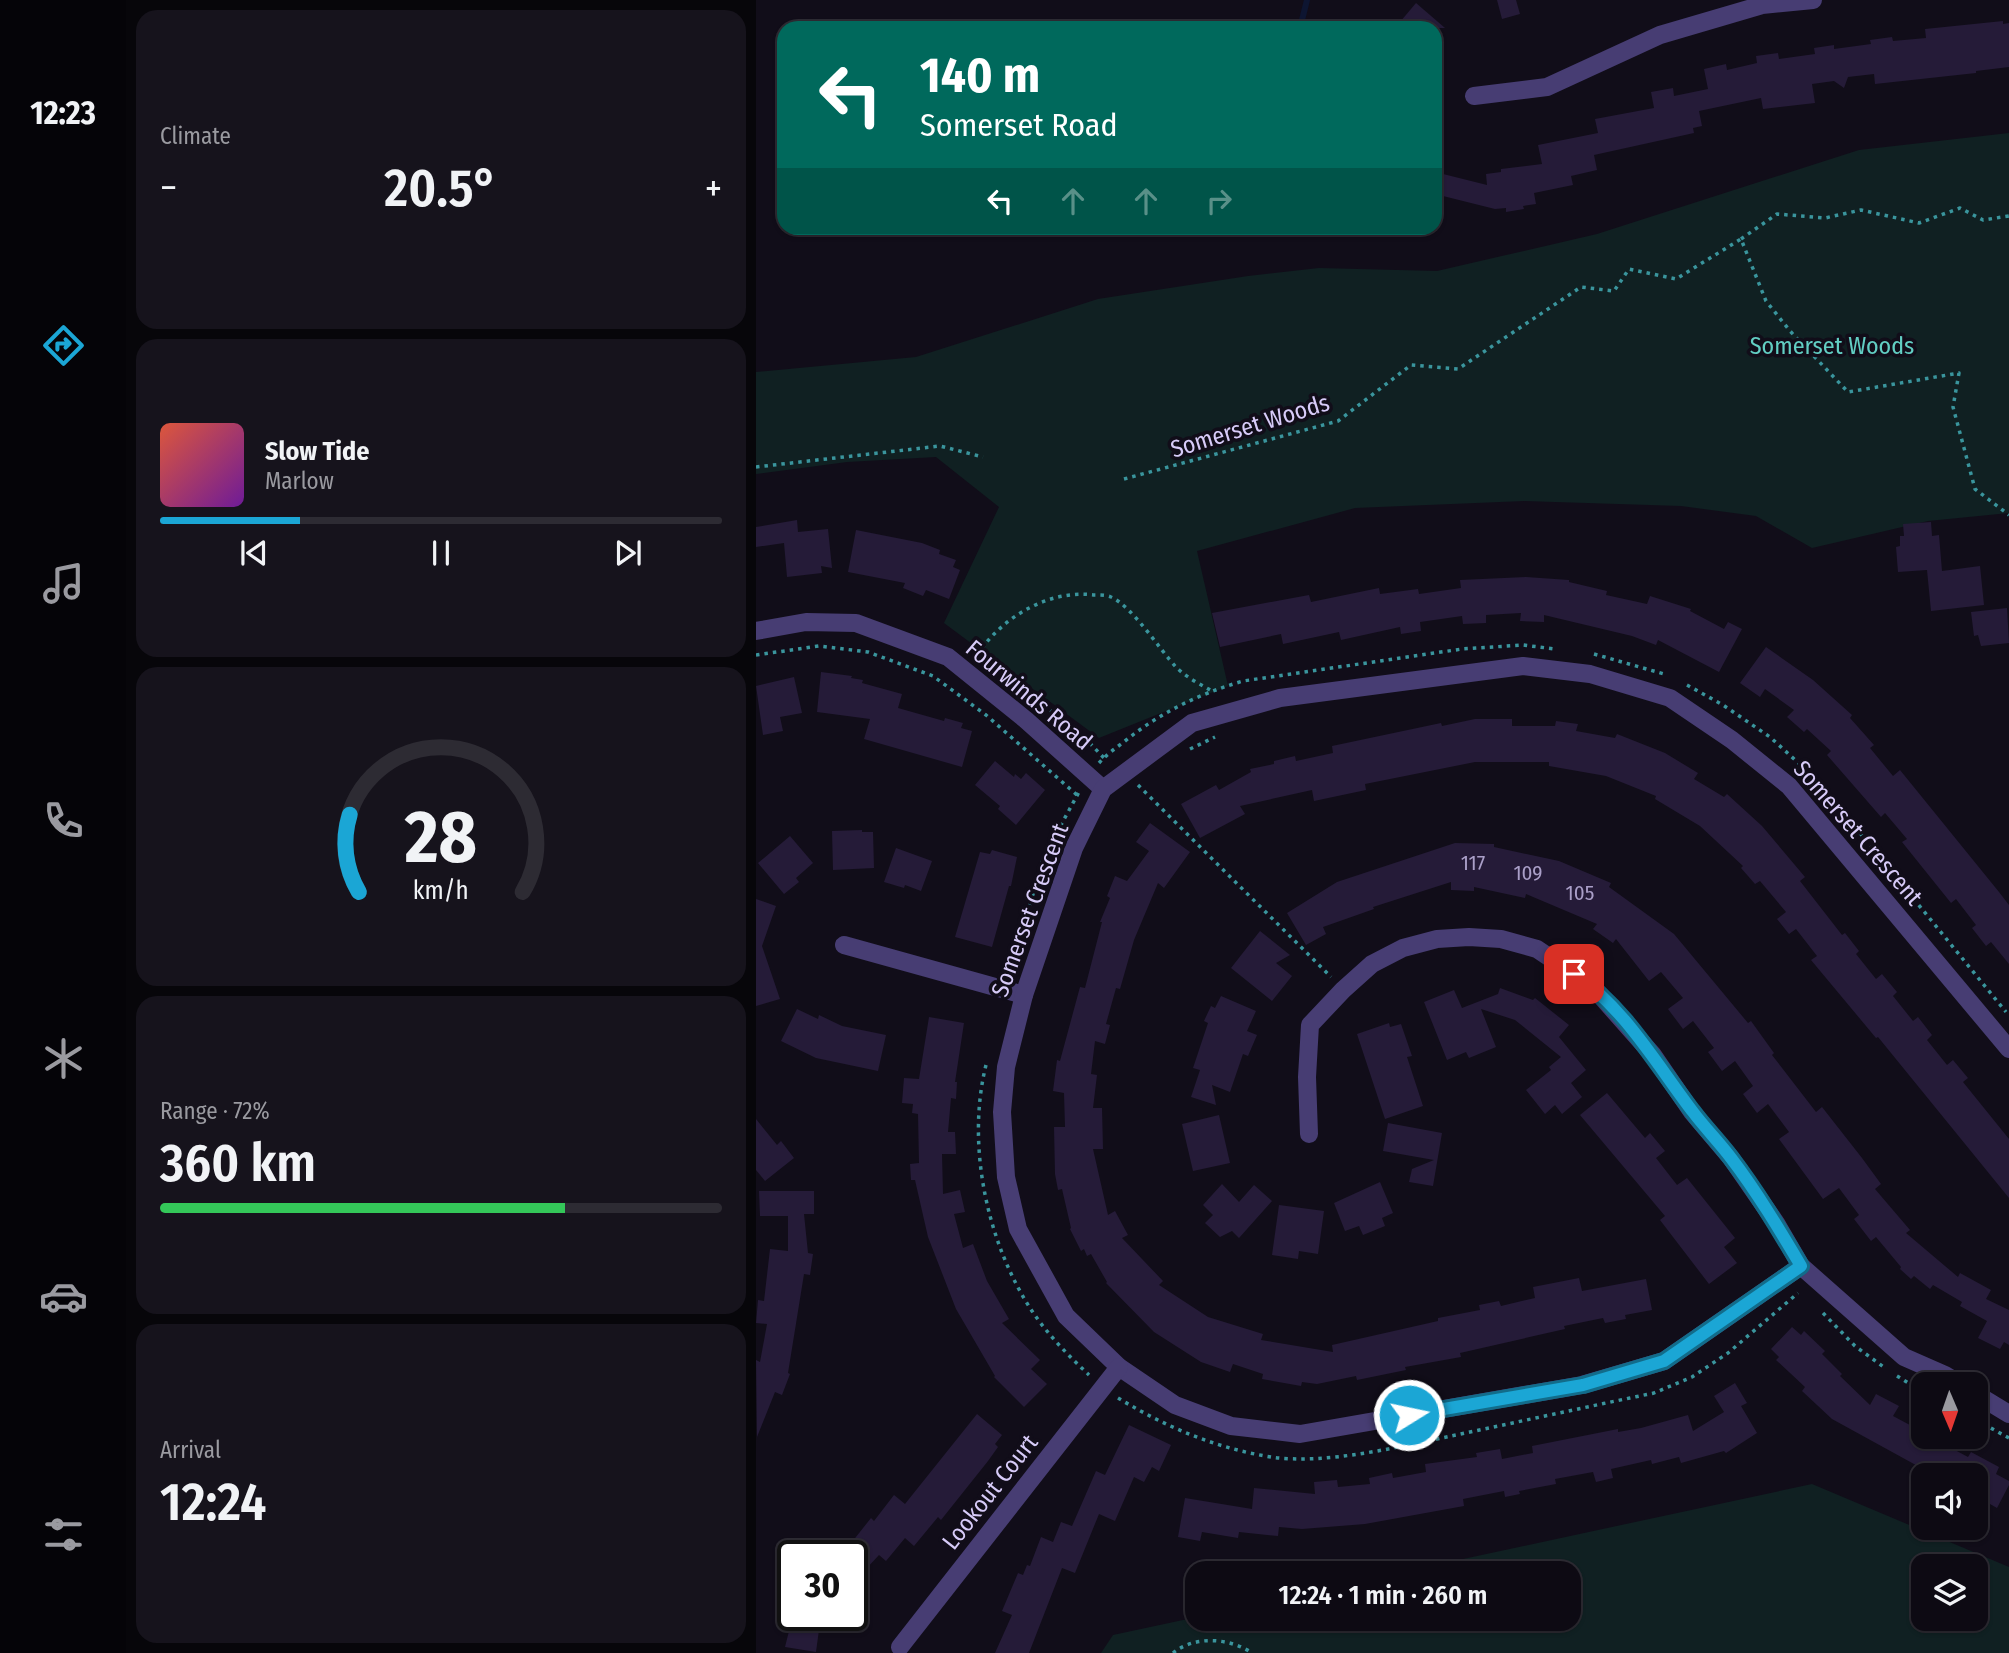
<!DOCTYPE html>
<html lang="en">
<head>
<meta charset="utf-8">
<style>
	:root { --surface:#0d0a13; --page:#16131c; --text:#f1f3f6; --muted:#9a9aa0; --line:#2d2b33; --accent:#1ba6d5 }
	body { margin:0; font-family:"Fira Sans Condensed",sans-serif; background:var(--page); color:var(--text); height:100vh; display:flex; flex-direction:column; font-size:26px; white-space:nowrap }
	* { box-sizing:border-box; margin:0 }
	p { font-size:23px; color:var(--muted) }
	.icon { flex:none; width:38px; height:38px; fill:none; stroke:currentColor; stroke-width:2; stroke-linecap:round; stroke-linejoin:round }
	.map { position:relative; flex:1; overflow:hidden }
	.details { display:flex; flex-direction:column; gap:10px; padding:10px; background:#07060a; width:630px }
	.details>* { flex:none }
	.banner { position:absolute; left:21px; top:21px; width:665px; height:214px; border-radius:21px; box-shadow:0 2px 5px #0004,0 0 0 2px var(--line); background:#00695c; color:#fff; overflow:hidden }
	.needle { width:46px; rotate:178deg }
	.tools { position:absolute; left:1155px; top:1372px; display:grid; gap:14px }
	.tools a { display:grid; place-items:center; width:77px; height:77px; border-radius:14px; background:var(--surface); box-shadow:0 2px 5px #0004,0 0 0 2px var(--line); font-size:35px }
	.speed { position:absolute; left:21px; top:1540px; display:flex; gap:14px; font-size:35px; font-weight:700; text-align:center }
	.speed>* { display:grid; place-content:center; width:91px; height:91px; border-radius:50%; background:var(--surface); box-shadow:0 2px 5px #0004,0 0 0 2px var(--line); line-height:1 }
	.speed .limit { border:4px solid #111; border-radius:10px; background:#fff; color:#111 }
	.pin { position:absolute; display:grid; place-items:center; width:60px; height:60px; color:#fff; margin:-30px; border-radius:14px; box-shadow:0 4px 10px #0006 }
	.me { position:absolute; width:77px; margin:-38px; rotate:80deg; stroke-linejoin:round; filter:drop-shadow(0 0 5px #0008) }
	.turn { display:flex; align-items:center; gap:24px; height:147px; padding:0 28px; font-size:32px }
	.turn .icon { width:91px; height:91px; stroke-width:2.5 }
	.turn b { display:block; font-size:49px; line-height:60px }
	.lanes { display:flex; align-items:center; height:66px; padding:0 28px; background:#0003; justify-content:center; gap:35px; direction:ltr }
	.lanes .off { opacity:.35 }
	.big { font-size:52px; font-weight:600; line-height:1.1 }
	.details .card { flex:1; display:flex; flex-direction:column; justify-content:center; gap:10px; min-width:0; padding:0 24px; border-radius:21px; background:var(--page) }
	.details .dial { align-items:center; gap:0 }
	.dial svg { height:182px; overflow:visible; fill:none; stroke:var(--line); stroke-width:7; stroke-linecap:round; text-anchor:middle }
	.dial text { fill:var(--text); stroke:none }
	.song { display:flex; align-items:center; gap:21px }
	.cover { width:84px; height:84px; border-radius:10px; background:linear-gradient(135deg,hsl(10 70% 55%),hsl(280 70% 35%)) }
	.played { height:7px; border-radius:4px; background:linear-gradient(90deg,var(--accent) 25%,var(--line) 25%) }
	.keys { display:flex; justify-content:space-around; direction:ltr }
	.heat { display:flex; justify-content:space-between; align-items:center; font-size:38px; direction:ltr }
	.charge { height:10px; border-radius:5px; background:linear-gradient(90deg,#34c759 72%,var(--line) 0) }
	.trip { position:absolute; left:429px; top:1561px; width:396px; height:70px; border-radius:21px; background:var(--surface); box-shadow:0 2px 5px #0004,0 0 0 2px var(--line); font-weight:600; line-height:70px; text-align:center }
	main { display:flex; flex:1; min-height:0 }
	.tab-bar { display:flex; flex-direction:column; width:126px; justify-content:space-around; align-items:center; background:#050408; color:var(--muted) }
	.tab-bar .icon { width:49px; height:49px }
	.tab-bar .on { color:var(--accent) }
	.tab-bar b { font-size:32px; color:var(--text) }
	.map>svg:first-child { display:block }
	.green { fill:#102022; fill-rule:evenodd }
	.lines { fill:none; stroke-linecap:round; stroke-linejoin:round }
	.stream { stroke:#0d1531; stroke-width:6 }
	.building { fill:#251b38 }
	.path { stroke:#3a959d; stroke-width:3.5; stroke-dasharray:3.5 5; stroke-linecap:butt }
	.minor { stroke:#473d73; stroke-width:18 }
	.route-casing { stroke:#126c8a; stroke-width:18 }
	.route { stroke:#1ba6d5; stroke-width:12 }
	.labels { text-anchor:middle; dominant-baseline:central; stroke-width:7; stroke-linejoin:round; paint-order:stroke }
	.number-label { font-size:21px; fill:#aa9fc8 }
	.park-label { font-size:24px; fill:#62cec3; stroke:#110d19 }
	.street-label { font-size:24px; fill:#d7cbf8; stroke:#110d19 }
</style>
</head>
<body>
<main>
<nav class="tab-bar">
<b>12:23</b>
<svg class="icon on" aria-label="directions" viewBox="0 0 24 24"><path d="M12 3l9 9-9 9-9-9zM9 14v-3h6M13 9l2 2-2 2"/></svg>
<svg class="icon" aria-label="music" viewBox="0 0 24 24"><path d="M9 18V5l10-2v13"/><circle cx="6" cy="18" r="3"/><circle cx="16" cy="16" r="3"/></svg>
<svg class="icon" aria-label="phone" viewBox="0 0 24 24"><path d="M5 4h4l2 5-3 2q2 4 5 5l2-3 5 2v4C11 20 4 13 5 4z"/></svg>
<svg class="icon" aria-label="climate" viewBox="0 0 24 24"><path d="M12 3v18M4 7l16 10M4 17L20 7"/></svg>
<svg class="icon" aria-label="car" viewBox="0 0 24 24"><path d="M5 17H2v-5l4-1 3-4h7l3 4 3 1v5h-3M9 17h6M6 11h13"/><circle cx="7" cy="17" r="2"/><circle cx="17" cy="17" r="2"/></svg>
<svg class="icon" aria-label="filters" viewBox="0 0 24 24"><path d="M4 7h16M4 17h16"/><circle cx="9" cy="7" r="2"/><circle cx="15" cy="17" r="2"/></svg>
</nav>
<section class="details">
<div class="card"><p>Climate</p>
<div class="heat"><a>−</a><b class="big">20.5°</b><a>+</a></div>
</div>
<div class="card">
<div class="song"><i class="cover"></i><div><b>Slow Tide</b><p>Marlow</p></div></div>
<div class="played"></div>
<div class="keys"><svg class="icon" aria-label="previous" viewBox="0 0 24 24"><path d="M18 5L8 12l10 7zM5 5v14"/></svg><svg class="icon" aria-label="pause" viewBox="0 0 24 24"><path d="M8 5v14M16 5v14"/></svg><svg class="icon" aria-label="next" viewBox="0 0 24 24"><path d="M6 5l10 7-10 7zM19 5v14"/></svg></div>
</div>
<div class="card dial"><svg viewBox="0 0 100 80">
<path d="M14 69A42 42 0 1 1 86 69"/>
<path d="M14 69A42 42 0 0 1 10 35" stroke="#1ba6d5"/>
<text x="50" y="56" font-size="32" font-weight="700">28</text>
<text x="50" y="72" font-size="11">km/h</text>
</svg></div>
<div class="card"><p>Range · 72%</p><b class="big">360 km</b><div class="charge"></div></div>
<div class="card"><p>Arrival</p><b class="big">12:24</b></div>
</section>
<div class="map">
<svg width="1253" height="1653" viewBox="0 0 1253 1653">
	<rect width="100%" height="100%" fill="#110d19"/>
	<g class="green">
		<polygon points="1253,133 1253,513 1172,521 1056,548 1000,516 925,506 768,501 599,508 441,551 472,686 343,738 188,623 243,507 180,457 91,462 0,474 0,372 160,357 342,299 492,276 563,268 681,271 841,234 1103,150"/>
		<path d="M1056,1484L1253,1567V1653H345L357,1635L441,1617V1619H812V1573H642ZM1167,1566H1220V1619H1167Z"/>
	</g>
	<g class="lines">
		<polyline class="stream" points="544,28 551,0"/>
	</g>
	<g class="building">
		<polygon points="741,0 760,0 764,14 746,19"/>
		<polygon points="660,3 689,28 639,28"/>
		<polygon points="1247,21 1247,24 1253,23 1253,67 1220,71 1220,73 1119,84 1118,74 1092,77 1088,88 1078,81 1056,84 1059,103 1007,109 1005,98 943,111 946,126 937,128 938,133 838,155 841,170 815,176 817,185 778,193 780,204 767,206 768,209 750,212 750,208 739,209 679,194 679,172 731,185 730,174 745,172 745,169 786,164 782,145 842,133 839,119 898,108 895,92 917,88 918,96 952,89 948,69 970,64 971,70 1001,63 1000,56 1022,53 1023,59 1059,54 1058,48 1078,45 1078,49 1115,44 1114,40 1136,37 1137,41 1170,38 1169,29"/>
		<polygon points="41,520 42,532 72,529 76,568 65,566 66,573 31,577 28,543 0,547 0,527"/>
		<polygon points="1175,522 1176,536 1183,535 1186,571 1224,566 1228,605 1175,611 1171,570 1142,572 1140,547 1144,546 1144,536 1148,536 1147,524"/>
		<polygon points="100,530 166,543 184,550 183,554 200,560 197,567 204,570 193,599 170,590 167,596 147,588 149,583 92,572"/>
		<polygon points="770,577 813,580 813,582 851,591 850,595 891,604 894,596 935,609 934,611 968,629 972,622 986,629 963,672 902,640 900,645 876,636 788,615 788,622 764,621 765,613 730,615 730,623 707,624 706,616 664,622 665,631 645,634 644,627 585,640 583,632 527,644 525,634 464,647 456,613 553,595 555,602 623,588 624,594 662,589 663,594 705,588 704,580"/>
		<polygon points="1251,608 1253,643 1225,646 1222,635 1218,636 1215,612"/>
		<polygon points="1010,647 1057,680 1096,715 1094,718 1118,745 1114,748 1137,776 1144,770 1243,892 1253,905 1253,964 1235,942 1230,946 1216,928 1220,925 1200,899 1195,903 1146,842 1151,839 1129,813 1125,817 1071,755 1075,751 1051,729 1048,732 1031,717 1038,710 1009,689 1004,697 984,683"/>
		<polygon points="65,672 96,676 95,678 107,680 106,683 146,694 142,708 188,721 189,718 207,723 205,728 216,731 206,767 108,739 114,719 61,712"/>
		<polygon points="38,677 46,713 24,717 27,731 7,735 0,686"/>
		<polygon points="719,719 756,719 756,726 799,726 800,721 822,724 820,731 859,738 861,734 909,753 942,773 938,779 968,797 971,794 1006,826 1049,877 1044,881 1086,935 1089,933 1103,951 1100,954 1120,979 1126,974 1141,992 1137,996 1157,1021 1162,1017 1176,1035 1171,1040 1191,1065 1197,1060 1212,1078 1207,1082 1253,1139 1253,1198 1122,1037 1120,1038 1055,960 1061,956 1040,929 1033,934 1021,919 1030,912 1004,881 999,884 985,868 987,866 944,826 899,799 900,796 850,776 793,766 793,762 719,762 609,784 610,790 558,801 556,790 484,806 489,814 444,838 425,804 460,785 463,790 495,772 494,769 518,764 518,761 539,756 540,761 577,753 576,746 685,723 686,726"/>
		<polygon points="239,761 258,777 259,774 265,779 270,773 289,790 260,825 242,809 244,806 219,785"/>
		<polygon points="394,823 434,852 408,888 402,883 378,940 364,989 360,988 350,1024 354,1025 349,1044 339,1041 335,1074 341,1075 337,1108 346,1108 347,1149 337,1149 352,1215 359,1211 372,1235 366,1238 407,1281 403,1285 452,1317 507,1334 505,1340 577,1352 576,1345 682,1321 682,1318 724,1310 723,1305 743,1301 745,1306 779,1298 777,1287 823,1278 826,1291 890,1279 896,1310 869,1315 870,1319 849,1323 847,1318 808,1326 809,1329 704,1353 705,1357 649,1367 650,1370 601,1380 600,1376 561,1384 546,1382 545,1386 506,1379 507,1374 477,1364 474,1372 445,1362 398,1332 350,1283 351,1282 335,1254 331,1256 328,1249 325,1251 314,1229 315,1228 306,1189 302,1190 299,1174 298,1127 309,1127 308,1093 297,1091 301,1060 304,1061 324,987 329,988 346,922 344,922 354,898 351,896 359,876 371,881 393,851 380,842"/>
		<polygon points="106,830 106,832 117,832 118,868 77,870 76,831"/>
		<polygon points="34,836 57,863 40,878 43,882 28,894 2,863"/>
		<polygon points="699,843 738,844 738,847 803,861 855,883 853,887 918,934 992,1023 995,1021 1018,1053 1016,1055 1060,1112 1066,1107 1106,1158 1125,1184 1119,1189 1154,1230 1150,1233 1202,1277 1204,1273 1235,1290 1230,1299 1253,1310 1253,1345 1248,1342 1244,1349 1222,1338 1231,1321 1204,1306 1206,1302 1177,1285 1174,1289 1158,1276 1155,1279 1144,1269 1145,1267 1120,1237 1115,1241 1098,1219 1103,1215 1083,1188 1067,1199 1023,1139 1033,1132 1012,1104 1001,1113 987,1094 997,1086 979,1061 966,1071 952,1052 958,1048 937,1021 927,1029 912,1009 927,998 905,972 893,981 860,939 857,943 837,929 841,924 770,894 769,898 718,887 718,891 695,890 695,882 617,907 618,909 567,927 570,934 550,945 531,913 581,882"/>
		<polygon points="140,848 176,861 165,891 149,885 148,888 128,882"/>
		<polygon points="236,850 261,857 255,886 253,886 236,947 199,937 224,852 234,854"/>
		<polygon points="0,899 20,906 6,946 24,999 0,1006"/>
		<polygon points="504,931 534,955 520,963 536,976 516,1001 475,968"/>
		<polygon points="744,988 777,1000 779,998 813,1025 803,1037 830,1070 815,1083 826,1097 806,1114 799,1105 789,1114 770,1090 795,1070 793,1067 805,1057 759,1020 725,1009 740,1047 713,1058 710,1052 691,1060 668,1002 698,990 706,1008 742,994"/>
		<polygon points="465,996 500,1011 491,1031 501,1035 492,1056 487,1054 474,1092 456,1085 460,1105 435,1097 444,1070 437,1068 452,1023 448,1021 455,1006 459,1008"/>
		<polygon points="41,1009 62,1019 63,1015 86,1026 130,1035 122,1071 60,1058 25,1041"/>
		<polygon points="173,1017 208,1023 199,1082 201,1082 200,1099 195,1098 192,1132 199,1132 200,1154 186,1154 187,1194 204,1190 209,1212 198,1214 207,1248 217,1244 231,1281 253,1319 246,1323 284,1360 275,1369 291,1384 268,1407 238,1377 239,1376 200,1309 172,1237 159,1180 155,1180 154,1164 163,1163 162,1114 156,1113 157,1104 146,1103 148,1078 163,1079"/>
		<polygon points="633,1023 634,1027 645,1024 656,1056 651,1057 667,1106 629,1119 601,1034"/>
		<polygon points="851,1093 889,1138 894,1133 909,1151 900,1158 921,1185 931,1178 979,1238 968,1247 981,1263 953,1284 904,1220 909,1216 824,1115"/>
		<polygon points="463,1115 474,1163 437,1171 426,1124"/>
		<polygon points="0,1119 21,1145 25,1141 38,1158 9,1181 0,1170"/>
		<polygon points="632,1123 686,1133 677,1186 653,1182 656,1169 678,1160 627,1151"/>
		<polygon points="624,1182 637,1213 626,1218 629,1226 607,1235 603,1226 589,1231 578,1203"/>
		<polygon points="466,1184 483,1202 498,1185 516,1201 483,1238 476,1231 464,1237 449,1223 457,1215 447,1205"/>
		<polygon points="3,1191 58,1191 58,1214 48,1214 52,1253 57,1254 54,1275 48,1274 32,1373 34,1374 26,1395 19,1392 1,1437 0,1360 4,1362 11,1324 0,1323 2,1300 8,1301 14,1249 32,1251 32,1216 4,1216"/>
		<polygon points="523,1205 568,1211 562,1254 543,1251 542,1259 516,1255"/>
		<polygon points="1036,1327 1045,1335 1048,1331 1069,1351 1066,1354 1086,1374 1084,1376 1114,1405 1120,1394 1143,1406 1137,1416 1167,1432 1167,1437 1189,1437 1186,1443 1212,1457 1215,1452 1243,1467 1240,1474 1253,1481 1253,1485 1241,1508 1220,1496 1220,1475 1178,1475 1076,1419 1046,1391 1049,1387 1020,1360 1023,1357 1015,1349"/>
		<polygon points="979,1383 991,1403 985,1406 1001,1433 970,1453 968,1451 925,1463 923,1457 896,1464 895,1460 855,1469 857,1478 840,1482 837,1472 799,1479 800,1484 763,1491 764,1494 749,1497 748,1491 707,1499 708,1506 609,1524 546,1529 523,1527 522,1536 483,1532 482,1538 446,1532 444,1541 422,1537 429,1498 496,1509 498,1488 559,1494 558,1482 581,1480 582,1487 614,1484 613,1478 636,1473 637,1478 670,1472 669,1464 721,1457 720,1453 744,1449 746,1459 777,1453 776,1446 862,1429 862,1432 885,1428 932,1415 937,1431 968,1412 958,1396"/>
		<polygon points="221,1414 246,1435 239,1444 242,1447 232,1461 185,1520 182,1517 158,1546 149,1538 130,1561 123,1555 96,1584 96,1542 115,1518 118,1521 138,1495 149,1504"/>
		<polygon points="373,1425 415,1445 403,1471 396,1467 388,1482 378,1477 359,1521 343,1514 319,1573 306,1568 273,1653 239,1653 256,1615 246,1611 262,1573 267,1575 271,1565 274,1566 285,1537 297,1542 305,1522 316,1526 340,1471 349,1475"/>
		<polygon points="37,1615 65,1615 60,1652 29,1647"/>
	</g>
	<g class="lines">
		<g class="path">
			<polyline points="985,239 1021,214 1069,218 1105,210 1163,223 1204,208 1227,220 1253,216"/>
			<polyline points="0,467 184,446 227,457"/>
			<polyline points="368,479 582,421 655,365 702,369 825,287 858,291 873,269 920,279 985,239 1010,301 1034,331 1092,392 1203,373 1197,407 1219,489 1253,515"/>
			<polyline points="838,654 908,674"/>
			<polyline points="0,655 63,646 112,652 177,676 230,715 321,795"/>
			<path d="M221,655C246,617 293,589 339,595C343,595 351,595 355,597C376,606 404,650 420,667C431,678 444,684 456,691"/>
			<polyline points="240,670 251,676 329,738 348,758"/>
			<polyline points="931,685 967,705 1014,737 1060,779 1250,1012"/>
			<polyline points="434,749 459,737"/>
			<path d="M343,763C351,754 360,748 369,741C405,712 443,694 487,681L706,649L767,645L799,649"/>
			<polyline points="382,785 575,977"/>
			<polyline points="255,970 288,856 323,792"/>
			<path d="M230,1065C210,1145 231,1243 276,1311C292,1335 312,1355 333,1375"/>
			<polyline points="1067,1313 1099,1346 1129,1368"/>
			<polyline points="1141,1376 1167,1392"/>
			<path d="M362,1398C410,1427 459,1448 515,1457C569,1465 642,1447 695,1436C762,1422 830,1407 898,1393L936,1377L972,1353L1042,1293"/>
			<polyline points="1220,1420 1253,1438"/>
			<path d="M417,1653C439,1635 474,1638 496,1653"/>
		</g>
		<g class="minor">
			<polyline points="718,96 791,87 904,35 1006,5 1057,0"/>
			<polyline points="0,631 50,622 100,623 192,657 270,720 347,789"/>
			<polyline points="88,945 268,995"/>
			<polyline points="553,1134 551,1077 554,1025 587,990 616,964 647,948 681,939 713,937 745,939 781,949 836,986 897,1055 936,1112 975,1158 1020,1223 1045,1266 1148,1357 1189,1375 1204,1384"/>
			<polyline points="1045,1266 908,1361 826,1385 544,1434 475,1426 419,1405 363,1367 310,1316 262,1229 250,1177 246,1112 250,1067 268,995 318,848 347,789 436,723 524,698 767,666 834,674 914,698 976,740 1033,786 1253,1049"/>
			<polyline points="1220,1394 1253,1414"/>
			<polyline points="144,1647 363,1367"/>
		</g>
	</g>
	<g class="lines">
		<defs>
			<path id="route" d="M653,1415L827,1385L908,1361L1045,1266C1023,1229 1001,1192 975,1158C963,1142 949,1128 937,1112C901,1065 868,1007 818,974"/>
		</defs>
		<use href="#route" class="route-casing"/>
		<use href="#route" class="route"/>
	</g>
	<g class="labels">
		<g class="number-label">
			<text x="717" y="863">117</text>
			<text x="772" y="873">109</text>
			<text x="824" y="893">105</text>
		</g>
		<g class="park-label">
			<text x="1076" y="346">Somerset Woods</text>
		</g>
		<g class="street-label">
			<text transform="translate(494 426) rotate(-17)">Somerset Woods</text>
			<text transform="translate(273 695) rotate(40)">Fourwinds Road</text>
			<text transform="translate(1102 833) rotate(49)">Somerset Crescent</text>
			<text transform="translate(274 910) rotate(-70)">Somerset Crescent</text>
			<text transform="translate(234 1492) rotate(-52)">Lookout Court</text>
		</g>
	</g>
</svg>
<div class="tools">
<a><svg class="needle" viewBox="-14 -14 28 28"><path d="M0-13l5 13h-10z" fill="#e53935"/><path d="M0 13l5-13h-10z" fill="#9a9aa0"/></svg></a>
<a><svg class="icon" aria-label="sound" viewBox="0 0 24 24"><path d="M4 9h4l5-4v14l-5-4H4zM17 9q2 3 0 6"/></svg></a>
<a><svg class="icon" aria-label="layers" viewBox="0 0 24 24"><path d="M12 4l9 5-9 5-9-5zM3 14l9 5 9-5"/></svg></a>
</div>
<div class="speed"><div class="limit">30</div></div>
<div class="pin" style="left:818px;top:974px;background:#d93025"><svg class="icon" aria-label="arrive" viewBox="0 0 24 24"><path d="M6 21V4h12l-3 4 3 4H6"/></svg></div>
<svg class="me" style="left:653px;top:1415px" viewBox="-20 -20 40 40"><circle r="17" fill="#1ba6d5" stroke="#fff" stroke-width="3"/><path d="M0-11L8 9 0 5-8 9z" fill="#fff"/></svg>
<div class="trip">12:24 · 1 min · 260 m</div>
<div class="banner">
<div class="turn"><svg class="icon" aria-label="left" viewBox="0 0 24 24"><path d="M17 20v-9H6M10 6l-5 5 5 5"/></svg><div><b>140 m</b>Somerset Road</div></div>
<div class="lanes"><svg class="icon" aria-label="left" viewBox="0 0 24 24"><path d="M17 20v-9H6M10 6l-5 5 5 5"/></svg><svg class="icon off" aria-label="ahead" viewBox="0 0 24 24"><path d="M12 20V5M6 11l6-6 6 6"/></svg><svg class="icon off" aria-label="ahead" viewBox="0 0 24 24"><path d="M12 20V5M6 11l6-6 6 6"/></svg><svg class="icon off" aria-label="right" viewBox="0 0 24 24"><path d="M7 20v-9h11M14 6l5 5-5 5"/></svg></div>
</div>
</div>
</main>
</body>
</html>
